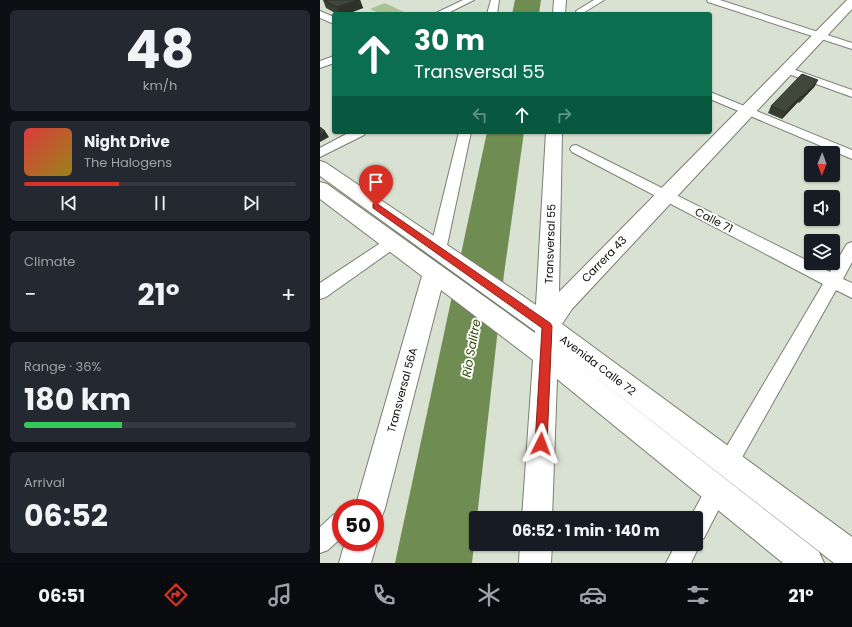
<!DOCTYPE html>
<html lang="en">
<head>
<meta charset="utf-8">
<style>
	:root { --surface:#171b24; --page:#242831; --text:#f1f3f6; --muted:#9ea1a6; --line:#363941; --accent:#d93025 }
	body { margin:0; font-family:Poppins,sans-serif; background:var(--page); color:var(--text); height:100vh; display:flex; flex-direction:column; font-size:15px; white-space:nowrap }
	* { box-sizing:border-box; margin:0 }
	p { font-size:13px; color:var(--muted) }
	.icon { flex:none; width:22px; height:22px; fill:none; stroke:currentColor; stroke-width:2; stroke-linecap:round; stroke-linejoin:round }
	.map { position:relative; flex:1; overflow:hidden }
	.details { display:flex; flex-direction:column; gap:10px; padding:10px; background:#0d0f14; width:320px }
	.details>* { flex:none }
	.banner { position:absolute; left:12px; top:12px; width:380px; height:122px; border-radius:4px; box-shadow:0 1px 3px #0004; background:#0b6e4f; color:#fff; overflow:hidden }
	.needle { width:26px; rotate:181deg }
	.controls { position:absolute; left:484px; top:146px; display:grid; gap:8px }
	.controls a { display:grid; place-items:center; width:36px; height:36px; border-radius:4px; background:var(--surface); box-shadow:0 1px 3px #0004; font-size:20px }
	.speed { position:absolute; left:12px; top:499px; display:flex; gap:8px; font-size:20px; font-weight:700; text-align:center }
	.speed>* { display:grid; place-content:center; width:52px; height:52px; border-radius:50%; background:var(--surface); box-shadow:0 1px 3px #0004; line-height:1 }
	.speed .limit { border:6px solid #d22; background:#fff; color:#111 }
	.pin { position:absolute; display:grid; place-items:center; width:34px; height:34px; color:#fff; margin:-41px -17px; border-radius:50% 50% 50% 0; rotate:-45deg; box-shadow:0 0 4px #0007 }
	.pin .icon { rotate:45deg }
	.me { position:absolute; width:44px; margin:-22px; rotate:3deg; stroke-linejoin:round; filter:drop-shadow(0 0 3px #0008) }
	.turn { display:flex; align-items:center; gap:14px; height:84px; padding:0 16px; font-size:18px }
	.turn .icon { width:52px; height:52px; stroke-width:2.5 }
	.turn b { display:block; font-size:28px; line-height:34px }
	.lanes { display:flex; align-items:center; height:38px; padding:0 16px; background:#0003; justify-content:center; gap:20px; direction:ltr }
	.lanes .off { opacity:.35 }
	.big { font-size:30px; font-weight:700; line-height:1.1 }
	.details .card { flex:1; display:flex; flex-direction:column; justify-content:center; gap:6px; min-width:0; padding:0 14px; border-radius:6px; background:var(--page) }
	.details .dial { align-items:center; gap:0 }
	.dial b { font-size:52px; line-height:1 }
	.song { display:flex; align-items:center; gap:12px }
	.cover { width:48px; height:48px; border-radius:6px; background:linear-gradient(135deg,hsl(0 70% 55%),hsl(50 70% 35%)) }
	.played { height:4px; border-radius:2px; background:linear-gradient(90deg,var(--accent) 35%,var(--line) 35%) }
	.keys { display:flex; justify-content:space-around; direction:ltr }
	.heat { display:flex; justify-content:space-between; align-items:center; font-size:22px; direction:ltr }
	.charge { height:6px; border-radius:3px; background:linear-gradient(90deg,#34c759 36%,var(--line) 0) }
	.trip { position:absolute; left:149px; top:511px; width:234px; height:40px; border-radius:4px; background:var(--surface); box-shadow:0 1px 3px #0004; font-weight:700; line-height:40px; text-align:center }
	.dock { display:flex; height:64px; justify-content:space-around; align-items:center; background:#090b0e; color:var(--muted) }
	.dock .icon { width:28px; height:28px }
	.dock .active { color:var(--accent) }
	.dock b { font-size:18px; color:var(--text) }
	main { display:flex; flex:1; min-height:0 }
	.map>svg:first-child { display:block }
	.green { fill:#a9c293 }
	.water { fill:#6f8d53 }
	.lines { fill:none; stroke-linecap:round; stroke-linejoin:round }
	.street-casing { stroke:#787f71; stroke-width:2 }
	.secondary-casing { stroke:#787f71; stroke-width:2 }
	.street { fill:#fff; fill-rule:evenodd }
	.secondary { fill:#fff; fill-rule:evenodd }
	.wall { fill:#383e33 }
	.shaded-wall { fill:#2e3229 }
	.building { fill:#41483b; stroke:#2e3229 }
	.route { fill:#d93025; stroke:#8d1f18 }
	.labels { text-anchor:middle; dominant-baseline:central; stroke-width:4; stroke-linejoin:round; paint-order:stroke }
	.street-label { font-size:11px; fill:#0a0d08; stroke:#fff }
	.water-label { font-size:12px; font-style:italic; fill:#2c4804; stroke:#fff }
</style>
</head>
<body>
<main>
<section class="details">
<div class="card dial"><b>48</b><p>km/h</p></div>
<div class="card">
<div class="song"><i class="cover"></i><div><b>Night Drive</b><p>The Halogens</p></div></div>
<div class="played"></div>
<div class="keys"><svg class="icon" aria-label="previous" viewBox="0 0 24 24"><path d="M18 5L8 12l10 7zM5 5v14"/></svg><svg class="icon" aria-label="pause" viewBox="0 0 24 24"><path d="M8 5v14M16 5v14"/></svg><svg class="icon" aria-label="next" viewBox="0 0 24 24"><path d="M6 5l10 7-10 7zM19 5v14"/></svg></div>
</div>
<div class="card"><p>Climate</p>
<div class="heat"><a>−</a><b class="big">21°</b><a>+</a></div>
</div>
<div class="card"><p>Range · 36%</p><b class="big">180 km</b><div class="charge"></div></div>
<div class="card"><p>Arrival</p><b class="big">06:52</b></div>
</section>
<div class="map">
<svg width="532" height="563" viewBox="0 0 532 563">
	<rect width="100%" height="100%" fill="#d9e2d2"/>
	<path class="green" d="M65,3L84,12C73,17 60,14 50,9Z"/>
	<g class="water">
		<polygon points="195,0 221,0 219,14 192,14"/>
		<polygon points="167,132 204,132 184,274 152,563 75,563"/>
	</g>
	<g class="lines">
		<defs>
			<g id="street">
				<polygon points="143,0 154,0 126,14 114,14"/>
				<polygon points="171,0 179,0 177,14 167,14"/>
				<polygon points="274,0 284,0 263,13 257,13 256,11"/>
				<polygon points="387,0 400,0 532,43 532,49 388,2"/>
				<polygon points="0,11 14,17 14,24 0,18"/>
				<polygon points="14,56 14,63 0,68 0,61"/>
				<polygon points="467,67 532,90 532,97 463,72 462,70 463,68"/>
				<polygon points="390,92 532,150 532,159 390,99"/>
				<polygon points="30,132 46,132 44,135 0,157 0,148"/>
				<polygon points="139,132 151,132 126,250 123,254 118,256 113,254 110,250"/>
				<polygon points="256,145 510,272 527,244 532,242 532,262 523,279 532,283 532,298 516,290 415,470 408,473 401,470 398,463 401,456 503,284 252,152 250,149 252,146"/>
				<polygon points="73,236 78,238 80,242 78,246 6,297 0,299 0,283 68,238"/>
				<polygon points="397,480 405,483 408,491 384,538 379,540 380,544 371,563 346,563 356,544 376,544 376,518 370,518 389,483"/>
				<polygon points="21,512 21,538 8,550 0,553 0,527 13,515"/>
			</g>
			<g id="secondary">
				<polygon points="234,0 246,0 245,14 233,14"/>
				<polygon points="527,0 532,0 532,9 252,309 242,324 532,537 532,563 514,563 238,348 499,552 504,563 463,563 237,379 232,518 202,518 213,360 121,290 65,508 61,519 55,521 55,508 35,508 102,276 0,199 0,182 7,184 215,333 215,331 0,176 0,161 6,163 216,305 226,132 242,132 239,292"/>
				<polygon points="55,538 57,542 51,563 19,563 25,542 55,542"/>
				<polygon points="200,544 232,544 231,563 199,563"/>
			</g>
		</defs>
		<use href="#street" class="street-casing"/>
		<use href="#secondary" class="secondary-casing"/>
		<use href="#street" class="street"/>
		<use href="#secondary" class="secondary"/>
	</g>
	<g class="wall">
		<polygon points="3,0 40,0 43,8 27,14 17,14 6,8"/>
		<polygon points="495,86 479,103 478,102 462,119 448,113 451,106"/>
	</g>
	<g class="shaded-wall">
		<polygon points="37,0 40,0 43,8 27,14 20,14 17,7"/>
		<polygon points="498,80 495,86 479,103 482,97"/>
		<polygon points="481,96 478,102 462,119 465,112"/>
		<polygon points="5,131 9,137 0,142 0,134"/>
	</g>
	<g class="building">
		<polygon points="4,0 37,0 17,7"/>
		<polygon points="482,74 498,80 482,97 481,96 465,112 451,106"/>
		<polygon points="0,127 5,131 0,134"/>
	</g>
	<polygon class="route" points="56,203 230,323 232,326 227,444 225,448 221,450 217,448 215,444 222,328 53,208 53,204"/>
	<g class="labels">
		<g class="street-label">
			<text transform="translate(394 220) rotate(27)">Calle 71</text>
			<text transform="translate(230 244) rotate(-88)">Transversal 55</text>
			<text transform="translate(284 259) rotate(-46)">Carrera 43</text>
			<text transform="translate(278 365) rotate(37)">Avenida Calle 72</text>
			<text transform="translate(82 390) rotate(-75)">Transversal 56A</text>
		</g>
		<g class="water-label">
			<text transform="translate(151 348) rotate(-80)">Río Salitre</text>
		</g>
	</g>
</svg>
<div class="controls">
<a><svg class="needle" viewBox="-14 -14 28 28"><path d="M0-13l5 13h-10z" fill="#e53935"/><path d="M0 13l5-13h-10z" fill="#9ea1a6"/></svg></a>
<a><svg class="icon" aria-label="sound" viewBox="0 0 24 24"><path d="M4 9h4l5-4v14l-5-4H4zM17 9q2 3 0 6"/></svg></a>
<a><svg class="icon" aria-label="layers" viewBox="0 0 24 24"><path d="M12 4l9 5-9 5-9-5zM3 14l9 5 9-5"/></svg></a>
</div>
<div class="speed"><div class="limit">50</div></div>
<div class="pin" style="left:56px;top:206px;background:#d93025"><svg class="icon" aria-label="arrive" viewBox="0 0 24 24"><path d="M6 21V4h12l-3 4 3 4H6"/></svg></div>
<svg class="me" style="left:221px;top:444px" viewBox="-20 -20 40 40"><path d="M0-17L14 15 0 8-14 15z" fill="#d93025" stroke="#fff" stroke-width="4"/></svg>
<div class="trip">06:52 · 1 min · 140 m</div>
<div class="banner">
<div class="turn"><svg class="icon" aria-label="ahead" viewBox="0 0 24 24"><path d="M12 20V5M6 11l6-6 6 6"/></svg><div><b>30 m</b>Transversal 55</div></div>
<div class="lanes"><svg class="icon off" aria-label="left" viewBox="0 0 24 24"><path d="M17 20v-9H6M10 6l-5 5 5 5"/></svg><svg class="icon" aria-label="ahead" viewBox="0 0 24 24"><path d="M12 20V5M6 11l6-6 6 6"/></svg><svg class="icon off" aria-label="right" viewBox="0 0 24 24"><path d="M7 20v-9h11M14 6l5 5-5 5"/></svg></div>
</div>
</div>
</main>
<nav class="dock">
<b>06:51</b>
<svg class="icon active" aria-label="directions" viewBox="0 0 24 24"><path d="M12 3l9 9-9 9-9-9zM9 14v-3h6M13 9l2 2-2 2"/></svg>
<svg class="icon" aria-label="music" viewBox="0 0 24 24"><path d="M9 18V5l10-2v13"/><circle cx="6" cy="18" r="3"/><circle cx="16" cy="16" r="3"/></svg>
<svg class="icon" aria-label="phone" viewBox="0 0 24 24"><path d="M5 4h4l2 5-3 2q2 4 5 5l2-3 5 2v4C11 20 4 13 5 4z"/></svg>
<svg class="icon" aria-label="climate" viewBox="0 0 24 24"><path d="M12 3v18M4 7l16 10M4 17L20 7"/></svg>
<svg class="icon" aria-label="car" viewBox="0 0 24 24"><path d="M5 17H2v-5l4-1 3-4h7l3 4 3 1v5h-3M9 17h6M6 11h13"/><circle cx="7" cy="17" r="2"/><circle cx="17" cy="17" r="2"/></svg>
<svg class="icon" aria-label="filters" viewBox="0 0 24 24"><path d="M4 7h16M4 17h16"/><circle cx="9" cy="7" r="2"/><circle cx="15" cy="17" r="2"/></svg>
<b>21°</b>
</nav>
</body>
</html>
